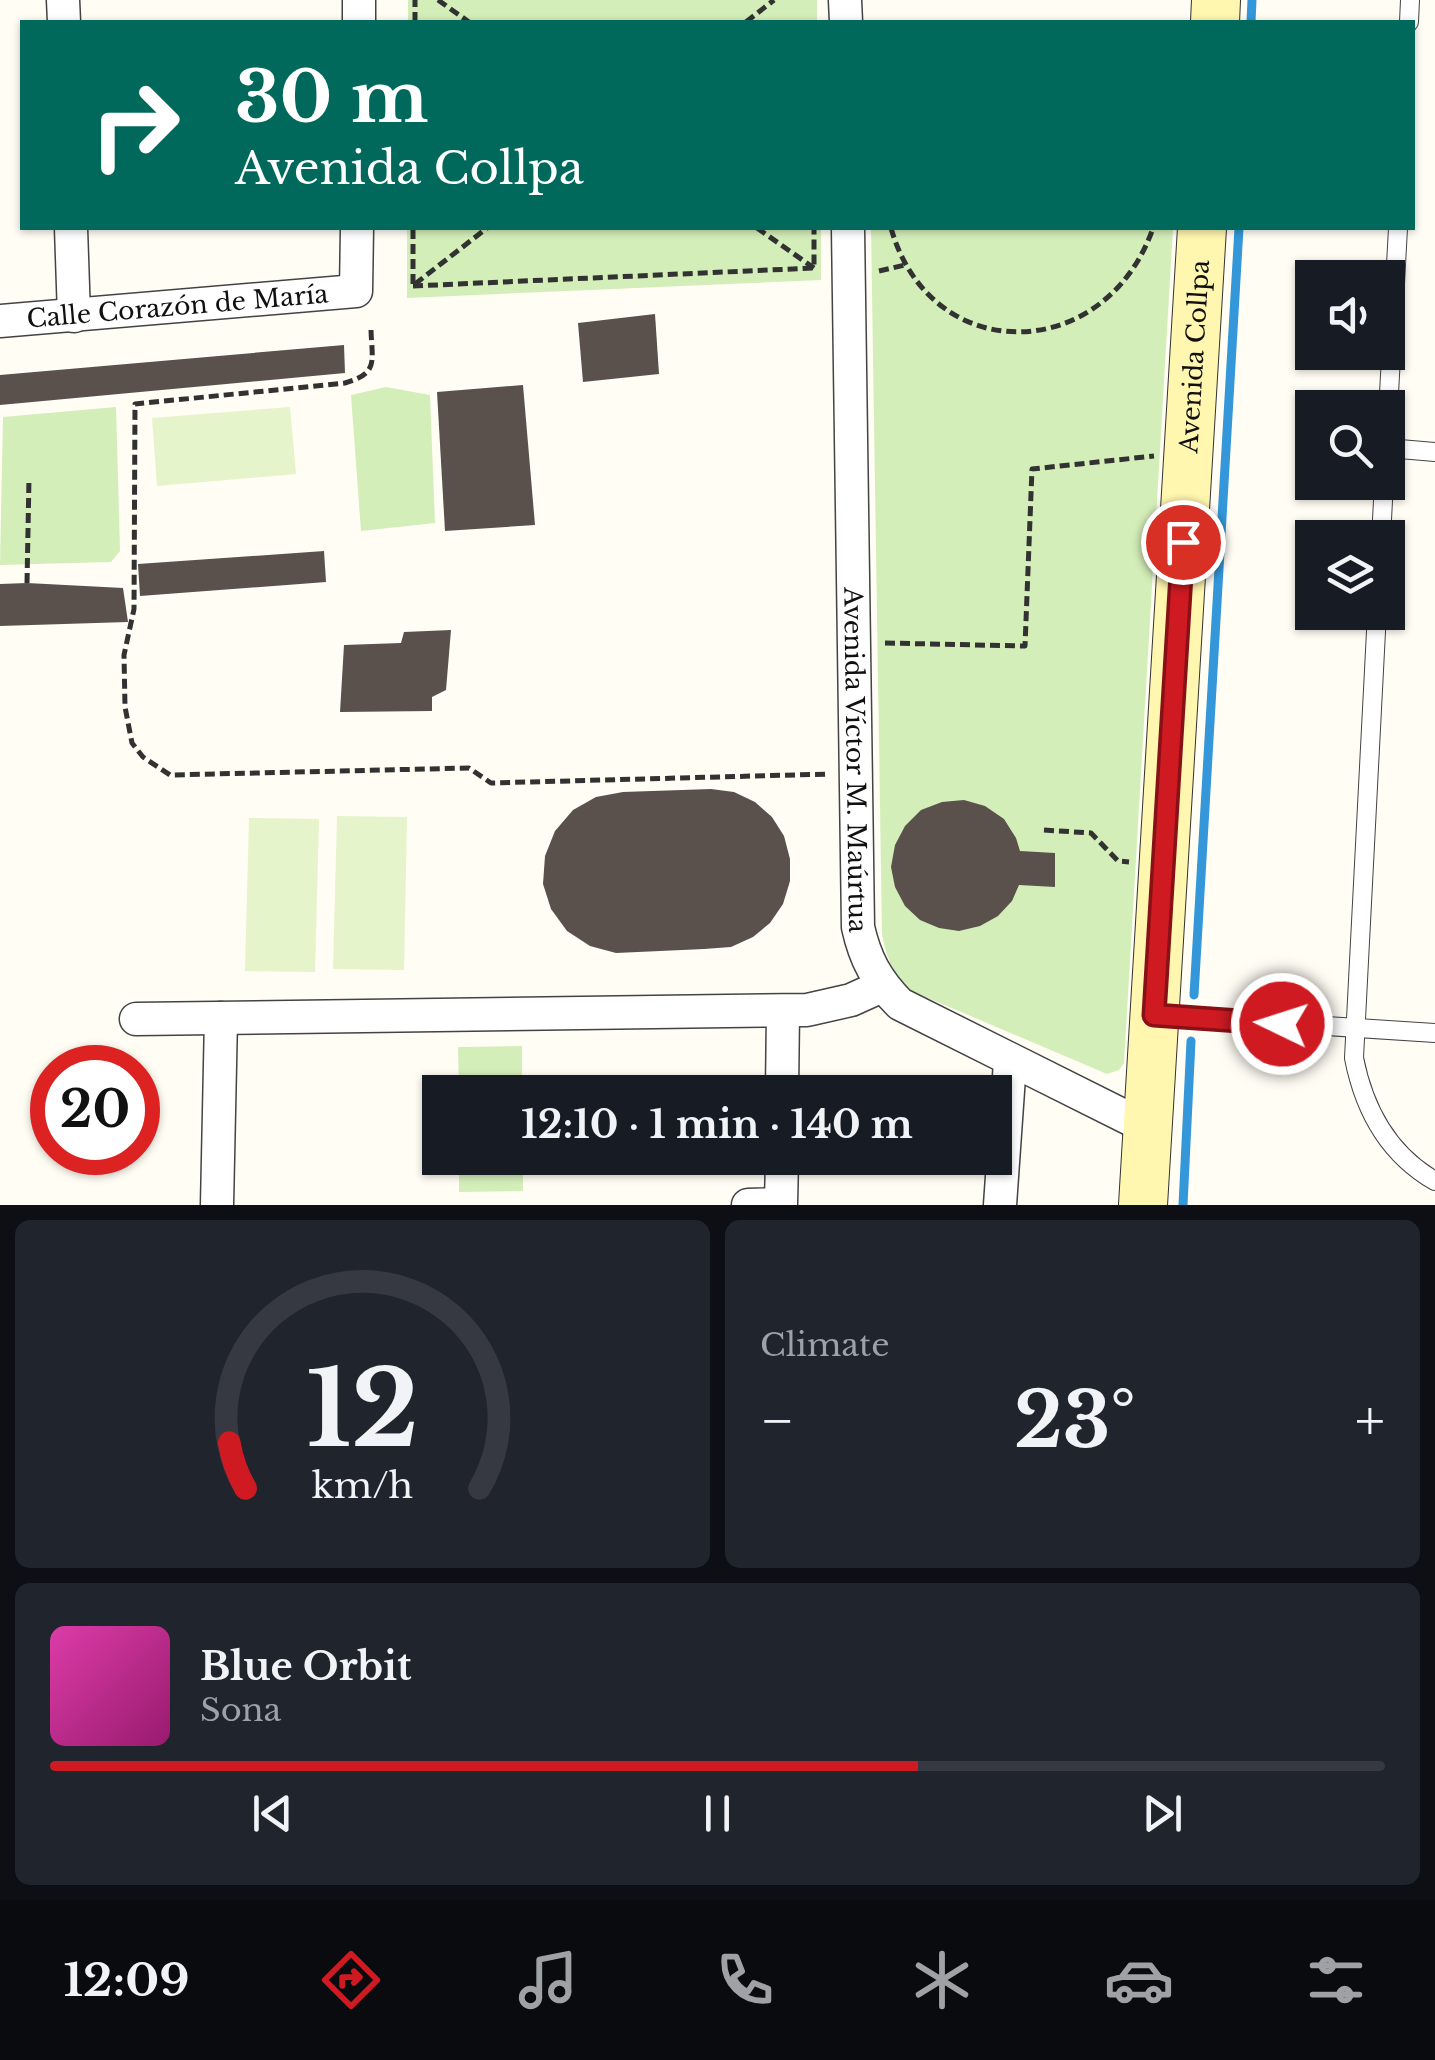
<!DOCTYPE html>
<html lang="en">
<head>
<meta charset="utf-8">
<style>
	:root { --surface:#171b24; --page:#20242c; --text:#f1f3f6; --muted:#9ea1a6; --line:#363941; --accent:#cf1a22 }
	body { margin:0; font-family:"Libre Baskerville",serif; background:var(--page); color:var(--text); height:100vh; display:flex; flex-direction:column; font-size:38px; white-space:nowrap }
	* { box-sizing:border-box; margin:0 }
	p { font-size:32px; color:var(--muted) }
	.icon { flex:none; width:55px; height:55px; fill:none; stroke:currentColor; stroke-width:2; stroke-linecap:round; stroke-linejoin:round }
	.map { position:relative; height:1205px; overflow:hidden }
	.drawer { display:flex; flex-direction:column; gap:15px; padding:15px; background:#0d0f14; flex:1 }
	.drawer>* { flex:none }
	.banner { position:absolute; left:20px; top:20px; width:1395px; height:210px; border-radius:0px; box-shadow:0 2px 8px #0004; background:#00695c; color:#fff; overflow:hidden }
	.fabs { position:absolute; left:1295px; top:260px; display:grid; gap:20px }
	.fabs a { display:grid; place-items:center; width:110px; height:110px; border-radius:0px; background:var(--surface); box-shadow:0 2px 8px #0004; font-size:50px }
	.speed { position:absolute; left:30px; top:1045px; display:flex; gap:20px; font-size:50px; font-weight:700; text-align:center }
	.speed>* { display:grid; place-content:center; width:130px; height:130px; border-radius:50%; background:var(--surface); box-shadow:0 2px 8px #0004; line-height:1 }
	.speed .limit { border:15px solid #d22; background:#fff; color:#111 }
	.pin { position:absolute; display:grid; place-items:center; width:85px; height:85px; color:#fff; margin:-42px; border:5px solid #fff; border-radius:50%; box-shadow:0 2px 10px #0007 }
	.me { position:absolute; width:110px; margin:-55px; rotate:274deg; stroke-linejoin:round; filter:drop-shadow(0 0 8px #0008) }
	.turn { display:flex; align-items:center; gap:35px; height:210px; padding:0 50px; font-size:45px }
	.turn .icon { width:130px; height:130px; stroke-width:2.5 }
	.turn b { display:block; font-size:70px; line-height:85px }
	.big { font-size:75px; font-weight:800; line-height:1.1 }
	.drawer .tile { flex:1; display:flex; flex-direction:column; justify-content:center; gap:15px; min-width:0; padding:0 35px; border-radius:15px; background:var(--page) }
	.drawer .dial { align-items:center; gap:0 }
	.dial svg { height:260px; overflow:visible; fill:none; stroke:var(--line); stroke-width:7; stroke-linecap:round; text-anchor:middle }
	.dial text { fill:var(--text); stroke:none }
	.song { display:flex; align-items:center; gap:30px }
	.cover { width:120px; height:120px; border-radius:15px; background:linear-gradient(135deg,hsl(320 70% 55%),hsl(320 70% 35%)) }
	.played { height:10px; border-radius:5px; background:linear-gradient(90deg,var(--accent) 65%,var(--line) 65%) }
	.keys { display:flex; justify-content:space-around; direction:ltr }
	.heat { display:flex; justify-content:space-between; align-items:center; font-size:55px; direction:ltr }
	.drawer .tiles { flex:1; display:grid; gap:15px; grid-template-columns:1fr 1fr }
	.tile:last-child { grid-column:span 2 }
	.trip { position:absolute; left:422px; top:1075px; width:590px; height:100px; border-radius:0px; background:var(--surface); box-shadow:0 2px 8px #0004; font-weight:800; line-height:100px; text-align:center }
	.menu { display:flex; height:160px; justify-content:space-around; align-items:center; background:#090b0e; color:var(--muted) }
	.menu .icon { width:70px; height:70px }
	.menu .selected { color:var(--accent) }
	.menu b { font-size:45px; color:var(--text) }
	.map>svg:first-child { display:block }
	.green { fill:#d4eeb9 }
	.pitch { fill:#e6f4cb }
	.lines { fill:none; stroke-linecap:round; stroke-linejoin:round }
	.stream { stroke:#3397da; stroke-width:9 }
	.building { fill:#5a514c }
	.lane-casing { stroke:#434343; stroke-width:20 }
	.street-casing { stroke:#434343; stroke-width:35 }
	.secondary-casing { stroke:#323232; stroke-width:50 }
	.path { stroke:#323232; stroke-width:5; stroke-dasharray:10 5; stroke-linecap:butt }
	.lane { stroke:#fff; stroke-width:18 }
	.street { stroke:#fff; stroke-width:32 }
	.secondary { stroke:#fff6af; stroke-width:48 }
	.route-casing { stroke:#871116; stroke-width:25 }
	.route { stroke:#cf1a22; stroke-width:18 }
	.labels { text-anchor:middle; dominant-baseline:central; stroke-width:10; stroke-linejoin:round; paint-order:stroke }
	.street-label { font-size:25px; fill:#101010; stroke:#fff }
</style>
</head>
<body>
<div class="map">
<svg width="1435" height="1205" viewBox="0 0 1435 1205">
	<rect width="100%" height="100%" fill="#fffdf4"/>
	<g class="green">
		<rect x="408" y="0" width="409" height="22"/>
		<polygon points="407,228 821,228 821,280 407,298"/>
		<path d="M871,228H1173L1124,1063L1119,1070L1107,1074L907,989C892,972 886,956 882,934Z"/>
		<polygon points="386,387 430,395 435,523 361,531 351,395"/>
		<polygon points="116,407 120,551 111,562 0,565 3,417"/>
		<polygon points="522,1046 522,1092 459,1092 458,1047"/>
		<polygon points="459,1158 523,1158 523,1191 459,1192"/>
	</g>
	<g class="pitch">
		<polygon points="290,407 296,474 157,486 152,418"/>
		<polygon points="337,816 407,817 404,970 333,969"/>
		<polygon points="249,818 319,819 315,972 245,971"/>
	</g>
	<g class="lines">
		<g class="stream">
			<polyline points="1251,22 1252,0"/>
			<polyline points="1194,995 1239,228"/>
			<polyline points="1183,1205 1191,1041"/>
		</g>
	</g>
	<g class="building">
		<polygon points="655,314 659,374 583,382 578,323"/>
		<polygon points="344,345 345,373 0,405 0,375"/>
		<polygon points="523,385 535,525 445,531 437,392"/>
		<polygon points="324,551 326,582 140,596 138,564"/>
		<polygon points="27,583 123,588 128,622 0,626 0,584"/>
		<polygon points="451,630 446,690 432,697 432,711 340,712 344,645 401,643 404,632"/>
		<polygon points="711,789 734,792 755,802 772,817 784,836 790,859 790,881 783,904 770,923 753,937 731,947 704,949 616,953 590,946 567,931 551,909 543,884 545,856 555,831 573,810 596,797 623,792"/>
		<polygon points="964,800 985,806 1004,819 1016,838 1020,851 1055,853 1055,887 1019,885 1012,901 998,916 980,926 959,931 939,928 920,920 905,906 895,887 891,867 895,845 905,826 921,810 942,802"/>
	</g>
	<g class="lines">
		<defs>
			<g id="lane">
				<polyline points="1409,22 1410,0"/>
				<polyline points="1388,412 1398,228"/>
				<polyline points="1388,448 1435,452"/>
				<polyline points="1381,538 1384,482"/>
				<path d="M1377,612L1354,1058C1364,1109 1388,1154 1435,1181"/>
				<polyline points="1156,1015 1435,1033"/>
			</g>
			<g id="street">
				<polyline points="63,0 64,22"/>
				<polyline points="845,0 846,22"/>
				<polyline points="359,22 359,0"/>
				<polyline points="71,228 74,316"/>
				<path id="s1" d="M848,228L858,927C865,959 877,981 900,1004L1148,1128"/>
				<path id="s2" d="M0,321L356,291L357,228"/>
				<polyline points="136,1019 807,1010 851,1000 882,986"/>
				<polyline points="782,1092 783,1011"/>
				<polyline points="217,1205 221,1018"/>
				<polyline points="748,1205 781,1204 782,1158"/>
				<polyline points="1000,1205 1010,1062"/>
			</g>
			<g id="secondary">
				<polyline points="1215,22 1216,0"/>
				<path id="s3" d="M1143,1205L1202,228"/>
			</g>
		</defs>
		<use href="#lane" class="lane-casing"/>
		<use href="#street" class="street-casing"/>
		<use href="#secondary" class="secondary-casing"/>
		<g class="path">
			<polyline points="438,0 469,22"/>
			<polyline points="415,22 415,0"/>
			<polyline points="746,22 774,0"/>
			<polyline points="757,228 814,268"/>
			<path d="M891,228C931,369 1106,364 1153,228"/>
			<polyline points="879,271 905,265"/>
			<polyline points="413,284 413,228"/>
			<polyline points="415,284 487,228"/>
			<polyline points="413,286 814,268 814,228"/>
			<path d="M371,330C372,362 379,373 345,383L135,404L134,609L124,655L125,707L132,743L143,757L170,775L469,768L491,783L830,774"/>
			<polyline points="27,583 29,478"/>
			<polyline points="885,643 1025,646 1032,469 1154,456"/>
			<polyline points="1044,830 1091,833 1118,861 1129,862"/>
		</g>
		<use href="#lane" class="lane"/>
		<use href="#street" class="street"/>
		<use href="#secondary" class="secondary"/>
	</g>
	<g class="lines">
		<defs>
			<polyline id="route" points="1183,542 1154,1015 1282,1024"/>
		</defs>
		<use href="#route" class="route-casing"/>
		<use href="#route" class="route"/>
	</g>
	<g class="labels">
		<g class="street-label">
			<text stroke="none"><textPath href="#s2" startOffset="178">Calle Corazón de María</textPath></text>
			<text stroke="none"><textPath href="#s3" startOffset="850">Avenida Collpa</textPath></text>
			<text stroke="none"><textPath href="#s1" startOffset="532">Avenida Víctor M. Maúrtua</textPath></text>
		</g>
	</g>
</svg>
<div class="fabs">
<a><svg class="icon" aria-label="sound" viewBox="0 0 24 24"><path d="M4 9h4l5-4v14l-5-4H4zM17 9q2 3 0 6"/></svg></a>
<a><svg class="icon" aria-label="search" viewBox="0 0 24 24"><circle cx="10" cy="10" r="6"/><path d="M15 15l6 6"/></svg></a>
<a><svg class="icon" aria-label="layers" viewBox="0 0 24 24"><path d="M12 4l9 5-9 5-9-5zM3 14l9 5 9-5"/></svg></a>
</div>
<div class="speed"><div class="limit">20</div></div>
<div class="pin" style="left:1183px;top:542px;background:#d93025"><svg class="icon" aria-label="arrive" viewBox="0 0 24 24"><path d="M6 21V4h12l-3 4 3 4H6"/></svg></div>
<svg class="me" style="left:1282px;top:1024px" viewBox="-20 -20 40 40"><circle r="17" fill="#cf1a22" stroke="#fff" stroke-width="3"/><path d="M0-11L8 9 0 5-8 9z" fill="#fff"/></svg>
<div class="trip">12:10 · 1 min · 140 m</div>
<div class="banner">
<div class="turn"><svg class="icon" aria-label="right" viewBox="0 0 24 24"><path d="M7 20v-9h11M14 6l5 5-5 5"/></svg><div><b>30 m</b>Avenida Collpa</div></div>
</div>
</div>
<section class="drawer">
<div class="tiles">
<div class="tile dial"><svg viewBox="0 0 100 80">
<path d="M14 69A42 42 0 1 1 86 69"/>
<path d="M14 69A42 42 0 0 1 9 55" stroke="#cf1a22"/>
<text x="50" y="56" font-size="32" font-weight="700">12</text>
<text x="50" y="72" font-size="11">km/h</text>
</svg></div>
<div class="tile"><p>Climate</p>
<div class="heat"><a>−</a><b class="big">23°</b><a>+</a></div>
</div>
<div class="tile">
<div class="song"><i class="cover"></i><div><b>Blue Orbit</b><p>Sona</p></div></div>
<div class="played"></div>
<div class="keys"><svg class="icon" aria-label="previous" viewBox="0 0 24 24"><path d="M18 5L8 12l10 7zM5 5v14"/></svg><svg class="icon" aria-label="pause" viewBox="0 0 24 24"><path d="M8 5v14M16 5v14"/></svg><svg class="icon" aria-label="next" viewBox="0 0 24 24"><path d="M6 5l10 7-10 7zM19 5v14"/></svg></div>
</div>
</div>
</section>
<nav class="menu">
<b>12:09</b>
<svg class="icon selected" aria-label="directions" viewBox="0 0 24 24"><path d="M12 3l9 9-9 9-9-9zM9 14v-3h6M13 9l2 2-2 2"/></svg>
<svg class="icon" aria-label="music" viewBox="0 0 24 24"><path d="M9 18V5l10-2v13"/><circle cx="6" cy="18" r="3"/><circle cx="16" cy="16" r="3"/></svg>
<svg class="icon" aria-label="phone" viewBox="0 0 24 24"><path d="M5 4h4l2 5-3 2q2 4 5 5l2-3 5 2v4C11 20 4 13 5 4z"/></svg>
<svg class="icon" aria-label="climate" viewBox="0 0 24 24"><path d="M12 3v18M4 7l16 10M4 17L20 7"/></svg>
<svg class="icon" aria-label="car" viewBox="0 0 24 24"><path d="M5 17H2v-5l4-1 3-4h7l3 4 3 1v5h-3M9 17h6M6 11h13"/><circle cx="7" cy="17" r="2"/><circle cx="17" cy="17" r="2"/></svg>
<svg class="icon" aria-label="filters" viewBox="0 0 24 24"><path d="M4 7h16M4 17h16"/><circle cx="9" cy="7" r="2"/><circle cx="15" cy="17" r="2"/></svg>
</nav>
</body>
</html>
